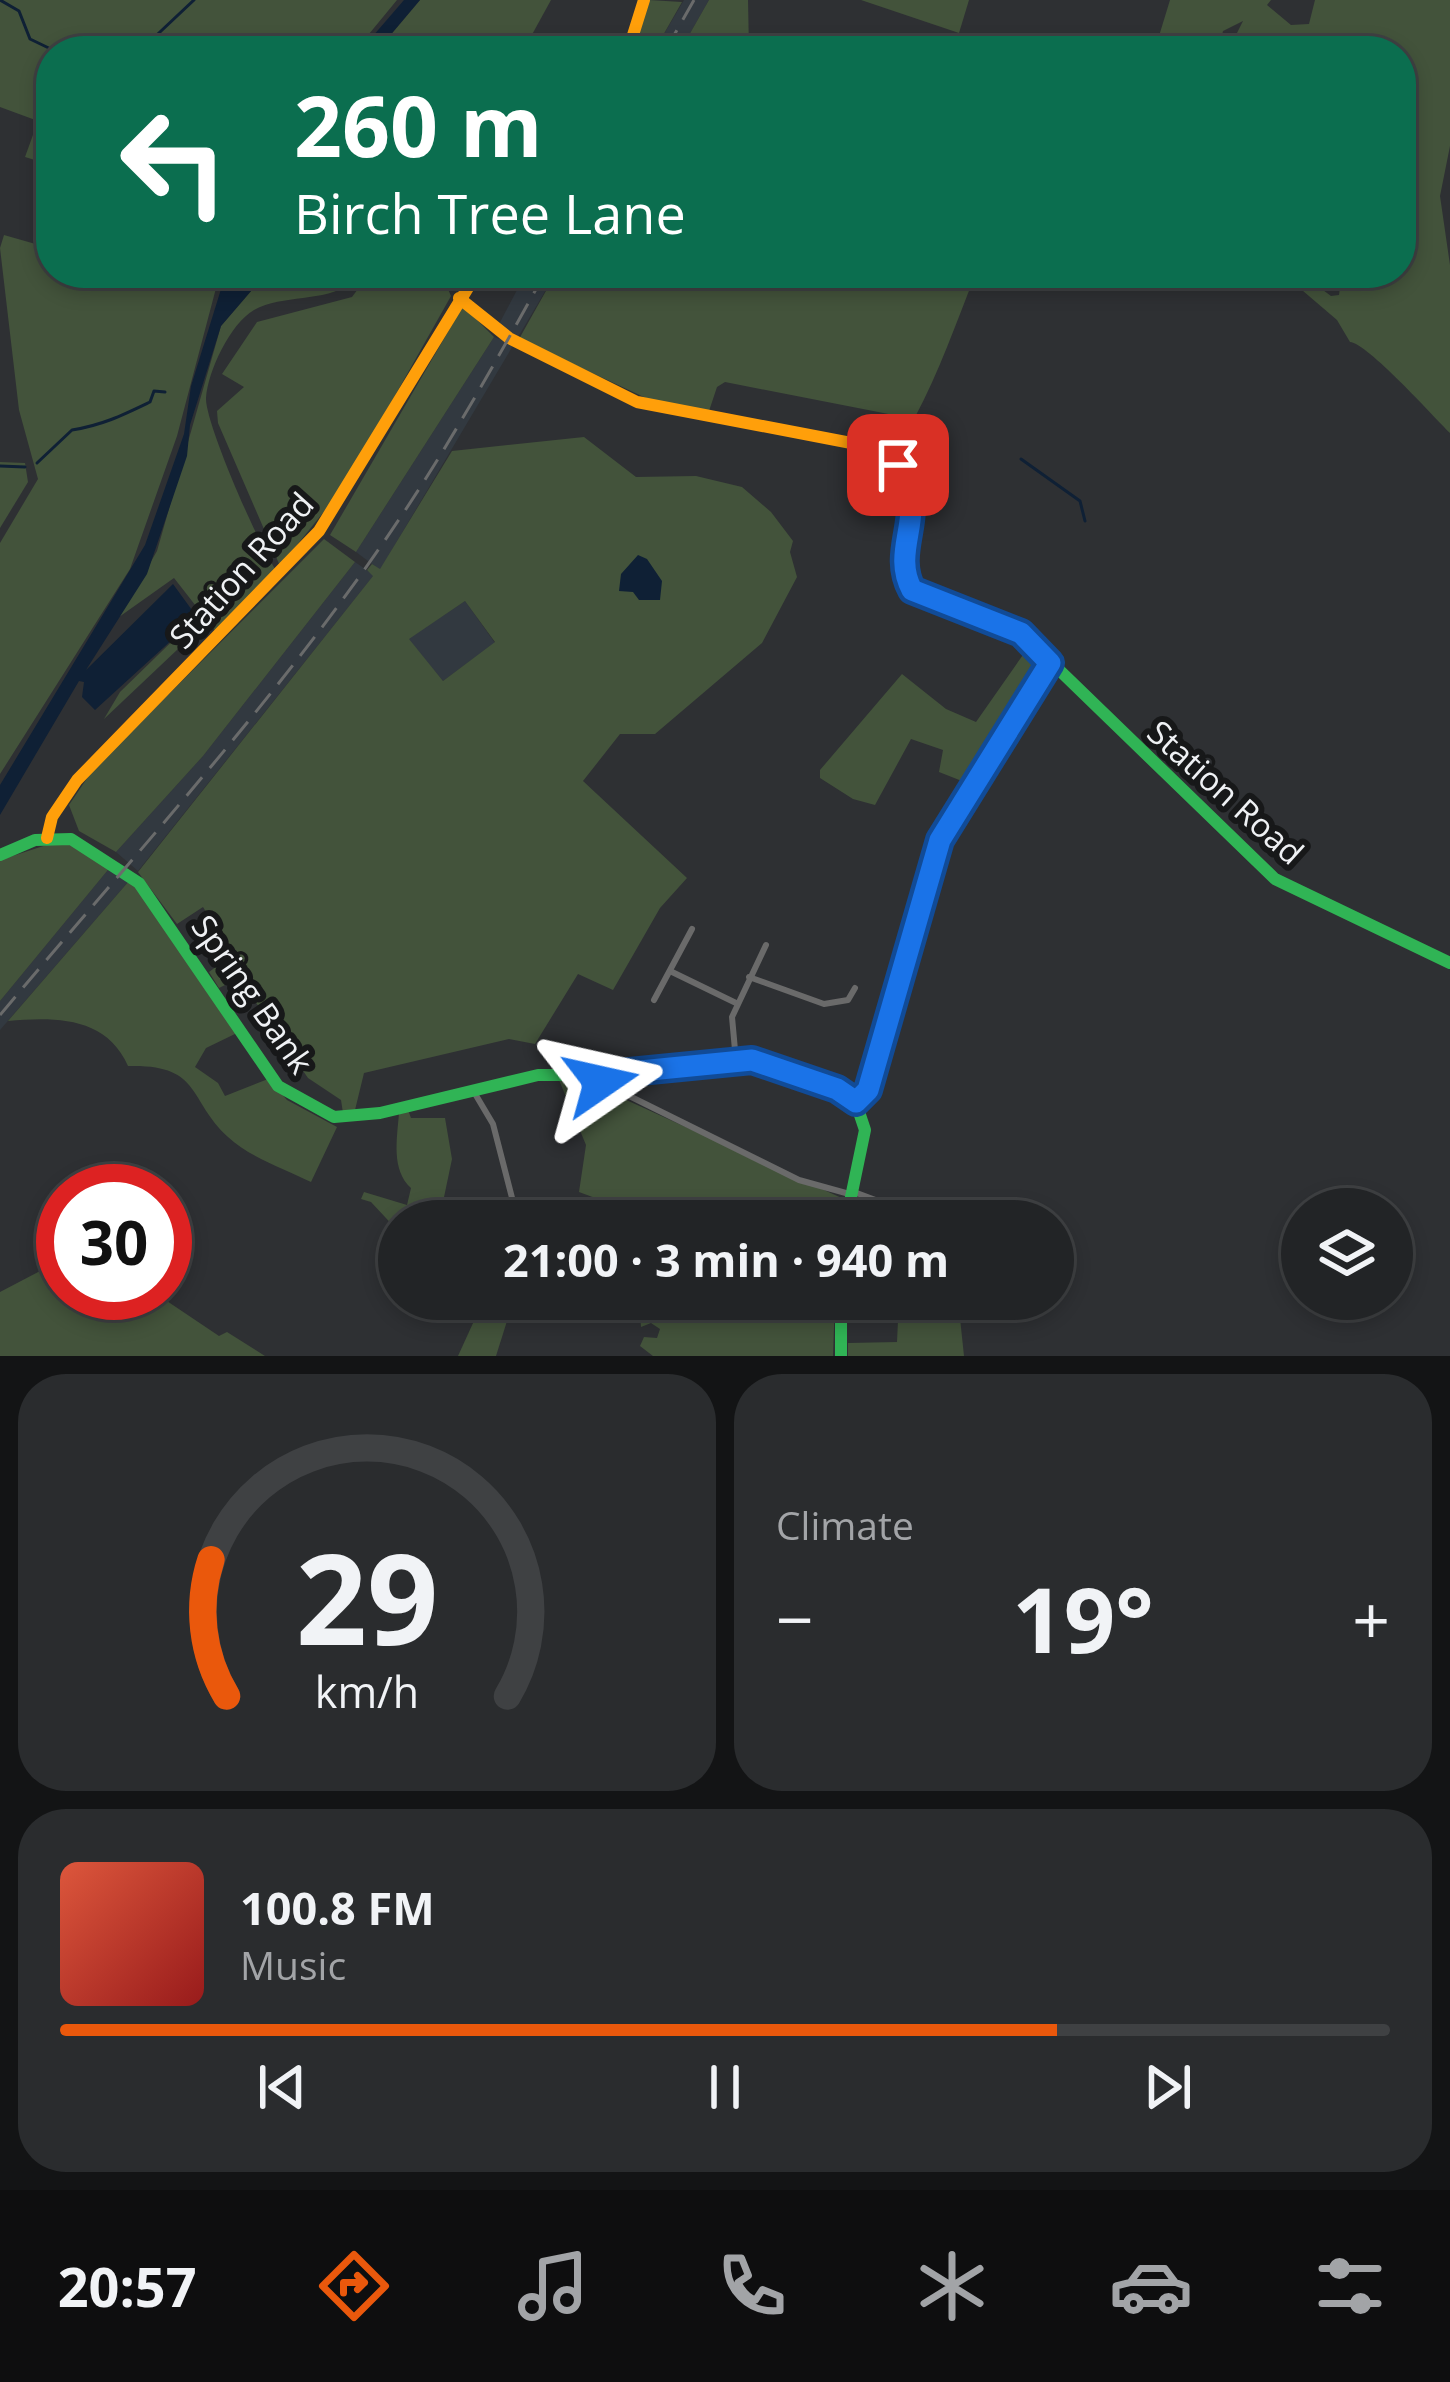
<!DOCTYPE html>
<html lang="en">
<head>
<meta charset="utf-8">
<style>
	:root { --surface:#222426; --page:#2a2c2e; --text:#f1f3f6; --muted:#a2a4a7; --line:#3f4143; --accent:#ea580c }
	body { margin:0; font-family:"Open Sans",sans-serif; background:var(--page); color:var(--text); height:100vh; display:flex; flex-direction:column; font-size:45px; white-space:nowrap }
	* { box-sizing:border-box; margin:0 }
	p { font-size:39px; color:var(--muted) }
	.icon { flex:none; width:66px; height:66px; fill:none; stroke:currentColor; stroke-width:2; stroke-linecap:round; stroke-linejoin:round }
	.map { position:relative; height:1356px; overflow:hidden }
	.details { display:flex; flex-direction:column; gap:18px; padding:18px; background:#131415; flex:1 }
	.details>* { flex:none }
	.banner { position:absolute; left:36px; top:36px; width:1380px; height:252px; border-radius:48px; box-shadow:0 6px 18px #0003,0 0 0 3px var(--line); background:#0b6e4f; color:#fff; overflow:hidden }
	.controls { position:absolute; left:1281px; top:1188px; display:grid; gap:24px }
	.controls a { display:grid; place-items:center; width:132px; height:132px; border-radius:50%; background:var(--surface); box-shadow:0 6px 18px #0003,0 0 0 3px var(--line); font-size:60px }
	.speed { position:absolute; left:36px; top:1164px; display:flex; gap:24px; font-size:60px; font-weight:700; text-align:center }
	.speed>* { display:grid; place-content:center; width:156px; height:156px; border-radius:50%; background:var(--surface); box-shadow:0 6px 18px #0003,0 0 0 3px var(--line); line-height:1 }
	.speed .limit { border:18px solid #d22; background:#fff; color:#111 }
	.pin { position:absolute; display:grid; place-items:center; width:102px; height:102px; color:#fff; margin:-51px; border-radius:24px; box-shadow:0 6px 18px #0006 }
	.me { position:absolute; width:132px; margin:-66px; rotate:79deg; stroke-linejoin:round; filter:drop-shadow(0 0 9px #0008) }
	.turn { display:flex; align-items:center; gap:42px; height:252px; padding:0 60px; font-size:54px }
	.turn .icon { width:156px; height:156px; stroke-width:2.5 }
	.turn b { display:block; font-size:84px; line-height:102px }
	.big { font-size:90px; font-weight:700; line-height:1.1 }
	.details .tile { flex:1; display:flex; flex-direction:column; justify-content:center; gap:18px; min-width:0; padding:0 42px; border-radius:48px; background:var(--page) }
	.details .dial { align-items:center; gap:0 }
	.dial svg { height:312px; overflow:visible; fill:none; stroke:var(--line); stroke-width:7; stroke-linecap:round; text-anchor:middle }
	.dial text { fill:var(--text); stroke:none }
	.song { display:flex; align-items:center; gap:36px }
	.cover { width:144px; height:144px; border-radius:18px; background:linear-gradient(135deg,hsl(10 70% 55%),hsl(0 70% 35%)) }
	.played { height:12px; border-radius:6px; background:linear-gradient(90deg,var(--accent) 75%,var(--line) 75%) }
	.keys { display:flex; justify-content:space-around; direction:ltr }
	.heat { display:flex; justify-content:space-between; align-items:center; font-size:66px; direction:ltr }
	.details .tiles { flex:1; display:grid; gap:18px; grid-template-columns:1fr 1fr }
	.tile:last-child { grid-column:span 2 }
	.trip { position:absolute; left:378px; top:1200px; width:696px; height:120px; border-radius:60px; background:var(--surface); box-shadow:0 6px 18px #0003,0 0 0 3px var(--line); font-weight:700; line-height:120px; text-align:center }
	.menu { display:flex; height:192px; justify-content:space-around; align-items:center; background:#0e0e0f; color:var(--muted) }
	.menu .icon { width:84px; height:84px }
	.menu .on { color:var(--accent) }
	.menu b { font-size:54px; color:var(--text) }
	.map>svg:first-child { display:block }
	.built { fill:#323940 }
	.green { fill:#43533b; fill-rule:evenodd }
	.water { fill:#0f2035 }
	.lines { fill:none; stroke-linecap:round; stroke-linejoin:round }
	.stream { stroke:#0f2035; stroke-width:3 }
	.street { stroke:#6a6a6a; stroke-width:6 }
	.fast { stroke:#30b455; stroke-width:12 }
	.slow { stroke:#ff9f0a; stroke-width:12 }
	.rail { stroke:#6a6b6b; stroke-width:3; stroke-dasharray:24 12; stroke-linecap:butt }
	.route-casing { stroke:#114b97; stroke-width:30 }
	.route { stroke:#1a73e8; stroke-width:21 }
	.labels { text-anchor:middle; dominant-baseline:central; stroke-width:12; stroke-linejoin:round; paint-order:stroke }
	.street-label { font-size:33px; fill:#eff1f4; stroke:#171819 }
</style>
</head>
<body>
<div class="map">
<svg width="1450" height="1356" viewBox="0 0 1450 1356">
	<rect width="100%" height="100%" fill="#2e3033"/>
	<g class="built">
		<polygon points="684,0 709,0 680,51 654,51"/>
		<polygon points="526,273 556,273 380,570 356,552 494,337 499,339 504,331 498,326"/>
		<polygon points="355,562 374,575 138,871 116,852 203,756"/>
		<polygon points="465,601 495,643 443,681 408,639"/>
		<polygon points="112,865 129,881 0,1030 0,1001"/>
	</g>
	<g class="green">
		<polygon points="0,0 397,0 355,51 51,51 51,165 25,157 38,121 0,107"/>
		<polygon points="420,0 551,0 523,51 377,51"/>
		<polygon points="649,0 682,2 654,51 633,51"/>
		<polygon points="709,0 748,0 749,51 680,51"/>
		<polygon points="861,0 969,0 959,33"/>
		<path d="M1170,0H1271L1267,5L1291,25L1309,24L1315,0H1450V146L1440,196L1450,265V433C1433,416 1367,343 1350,342L1337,320L1282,273H1300L1331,296L1339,295L1342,273H1401V51H1239L1233,41L1243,21L1223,31L1218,51H1145L1159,36Z"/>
		<polygon points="51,203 51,273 220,273 177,436 130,569 0,774 0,543 38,479 19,410 0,248 4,235 39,245"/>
		<path d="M257,273L353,274L352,283C323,303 283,294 254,310C230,324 208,371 206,398C205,423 260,548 276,570L217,633L174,578L119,617L157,551L221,326L257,284Z"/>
		<polygon points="370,273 421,273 446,285 451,296 343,488 280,566 218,423 217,411 244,387 222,374 257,322 352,297"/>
		<path d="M556,273H976C956,323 939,373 914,419L725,382L717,387L708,414L646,398L519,339Z"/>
		<polygon points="463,306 494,337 356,552 330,535"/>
		<path d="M584,437L636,477L696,476L742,487L771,512L793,541L790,552L797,577L762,643L655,734H620L583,781L687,878L660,908L613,990L578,974L535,1044L509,1039L364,1073L355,1110L343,1113L341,1100L308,1078L239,978L219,988L209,972L232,955L203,907L177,924L138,872L373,576L367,570L372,564L380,569L452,451ZM465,601L495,642L443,681L409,639Z"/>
		<polygon points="0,462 25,463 28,482 0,528"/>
		<polygon points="324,539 355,562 203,756 116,852 79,831 69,805 92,771"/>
		<polygon points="197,617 202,624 197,631 104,719 120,692"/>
		<polygon points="1027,649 1041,664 976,778 967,783 939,772 943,750 911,739 875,805 853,799 820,778 820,770 902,674 946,709 976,722"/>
		<polygon points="59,841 76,843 112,865 0,1001 0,860"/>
		<path d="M129,881L145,894L237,1033L206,1048L195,1067L218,1083L225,1096L268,1079L287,1100L337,1127L311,1182C285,1169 249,1157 228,1137C187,1099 202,1064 128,1066C106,1016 54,1017 8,1021Z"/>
		<polygon points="559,1080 589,1083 846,1200 840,1221 657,1221 579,1192 586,1145"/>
		<path d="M408,1110L411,1118H445L452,1159L439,1221H399V1232L371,1202L361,1199L364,1192L407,1205L411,1188C391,1170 397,1139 399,1113Z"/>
		<polygon points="63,1259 63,1293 155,1293 219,1336 227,1332 265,1356 0,1356 0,1292"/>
		<polygon points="484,1299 512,1305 496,1356 458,1356"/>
		<polygon points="639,1299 835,1299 833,1356 653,1356 640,1346 644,1337 657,1338 660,1329 651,1323 641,1327"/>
		<polygon points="899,1299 958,1299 964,1356 848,1356 848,1343 897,1342"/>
	</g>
	<g class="water">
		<polygon points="404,0 420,0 377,51 360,51"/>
		<polygon points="226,273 257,273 257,284 221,326 190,425 187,456 147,574 86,670 173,584 197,617 95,710 82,697 84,682 79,681 0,815 0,785 145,545 184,434 191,386"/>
		<polygon points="638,555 647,559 662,581 660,600 639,600 633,592 619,591 621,574"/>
	</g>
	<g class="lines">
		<g class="stream">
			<polyline points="0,0 19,11 30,39 55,51"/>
			<polyline points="116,51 143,48 194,0"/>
			<polyline points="1021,459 1080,501 1085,521"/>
			<path d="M37,463L72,430C103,425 123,415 150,402L154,391L165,392"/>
			<polyline points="0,466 25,467"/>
		</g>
		<g class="street">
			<polyline points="670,971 736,1003"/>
			<polyline points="749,977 824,1004 848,1000 855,988"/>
			<polyline points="654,1000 692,929"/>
			<polyline points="736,1061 732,1017 766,945"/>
			<polyline points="599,1075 601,1082 799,1180 853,1195"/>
			<polyline points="474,1092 493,1124 518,1221"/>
			<polyline points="856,1103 868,1090 883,1051 940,840 1050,663"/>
			<polyline points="854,1192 924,1218"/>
		</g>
		<g class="fast">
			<polyline points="968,612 1021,633 1275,879 1450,963"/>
			<polyline points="0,855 35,840 71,839 139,883 278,1086 334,1117 380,1113 538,1075 626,1075 736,1061 765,1062 837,1089 856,1103 865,1130 846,1221"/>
			<polyline points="841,1299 841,1356"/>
		</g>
		<g class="slow">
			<polyline points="628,51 644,0"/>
			<polyline points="459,298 509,338 637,402 872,447 896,462 912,495 905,551 912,590 968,612"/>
			<polyline points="47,838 52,817 77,780 319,531 477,273"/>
		</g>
		<g class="rail">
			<polyline points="665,51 694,0"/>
			<path d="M0,1015C144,843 299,676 421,486C465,417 505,345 545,273"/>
		</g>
	</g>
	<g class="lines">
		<defs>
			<path id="route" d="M601,1082L599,1075L752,1060L837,1089L856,1102L868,1090L940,840L1050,663L1021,633L912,590C889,547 931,513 898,465"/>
		</defs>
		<use href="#route" class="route-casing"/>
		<use href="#route" class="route"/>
	</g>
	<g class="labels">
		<g class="street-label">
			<text transform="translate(241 570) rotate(-48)">Station Road</text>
			<text transform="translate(1226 792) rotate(42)">Station Road</text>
			<text transform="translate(253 994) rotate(55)">Spring Bank</text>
		</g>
	</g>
</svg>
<div class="controls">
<a><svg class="icon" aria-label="layers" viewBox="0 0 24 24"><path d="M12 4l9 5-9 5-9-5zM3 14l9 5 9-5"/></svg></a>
</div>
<div class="speed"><div class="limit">30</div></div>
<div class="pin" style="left:898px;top:465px;background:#d93025"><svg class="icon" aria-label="arrive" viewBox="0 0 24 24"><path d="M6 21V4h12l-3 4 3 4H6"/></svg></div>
<svg class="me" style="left:601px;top:1082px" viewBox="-20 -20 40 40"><path d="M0-17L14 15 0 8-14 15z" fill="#1a73e8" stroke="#fff" stroke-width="4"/></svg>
<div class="trip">21:00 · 3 min · 940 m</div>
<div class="banner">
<div class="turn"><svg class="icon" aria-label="left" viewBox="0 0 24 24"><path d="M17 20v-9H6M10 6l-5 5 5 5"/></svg><div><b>260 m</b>Birch Tree Lane</div></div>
</div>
</div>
<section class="details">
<div class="tiles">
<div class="tile dial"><svg viewBox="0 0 100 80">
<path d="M14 69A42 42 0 1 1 86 69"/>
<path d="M14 69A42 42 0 0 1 10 34" stroke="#ea580c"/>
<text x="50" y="56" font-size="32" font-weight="700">29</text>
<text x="50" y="72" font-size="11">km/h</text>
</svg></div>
<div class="tile"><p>Climate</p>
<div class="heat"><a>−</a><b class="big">19°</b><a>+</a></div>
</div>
<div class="tile">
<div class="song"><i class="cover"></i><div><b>100.8 FM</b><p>Music</p></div></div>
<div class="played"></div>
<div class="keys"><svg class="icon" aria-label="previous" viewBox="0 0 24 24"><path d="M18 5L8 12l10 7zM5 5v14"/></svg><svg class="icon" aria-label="pause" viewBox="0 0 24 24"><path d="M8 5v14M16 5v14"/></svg><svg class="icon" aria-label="next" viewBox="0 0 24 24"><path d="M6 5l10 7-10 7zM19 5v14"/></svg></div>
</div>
</div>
</section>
<nav class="menu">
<b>20:57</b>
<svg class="icon on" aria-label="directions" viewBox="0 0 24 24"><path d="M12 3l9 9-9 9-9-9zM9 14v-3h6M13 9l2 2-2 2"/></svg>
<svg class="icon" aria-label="music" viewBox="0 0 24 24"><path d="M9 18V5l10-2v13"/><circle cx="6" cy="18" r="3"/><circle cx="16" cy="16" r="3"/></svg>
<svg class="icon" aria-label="phone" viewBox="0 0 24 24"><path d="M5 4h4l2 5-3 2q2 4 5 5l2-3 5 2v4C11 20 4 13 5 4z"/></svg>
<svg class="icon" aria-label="climate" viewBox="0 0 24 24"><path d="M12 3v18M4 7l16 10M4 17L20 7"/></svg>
<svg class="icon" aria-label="car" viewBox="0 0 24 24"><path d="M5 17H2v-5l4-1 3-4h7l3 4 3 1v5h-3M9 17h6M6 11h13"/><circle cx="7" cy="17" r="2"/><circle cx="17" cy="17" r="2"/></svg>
<svg class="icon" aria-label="filters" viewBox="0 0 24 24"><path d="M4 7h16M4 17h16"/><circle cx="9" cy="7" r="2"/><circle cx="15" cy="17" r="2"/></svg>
</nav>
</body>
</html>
